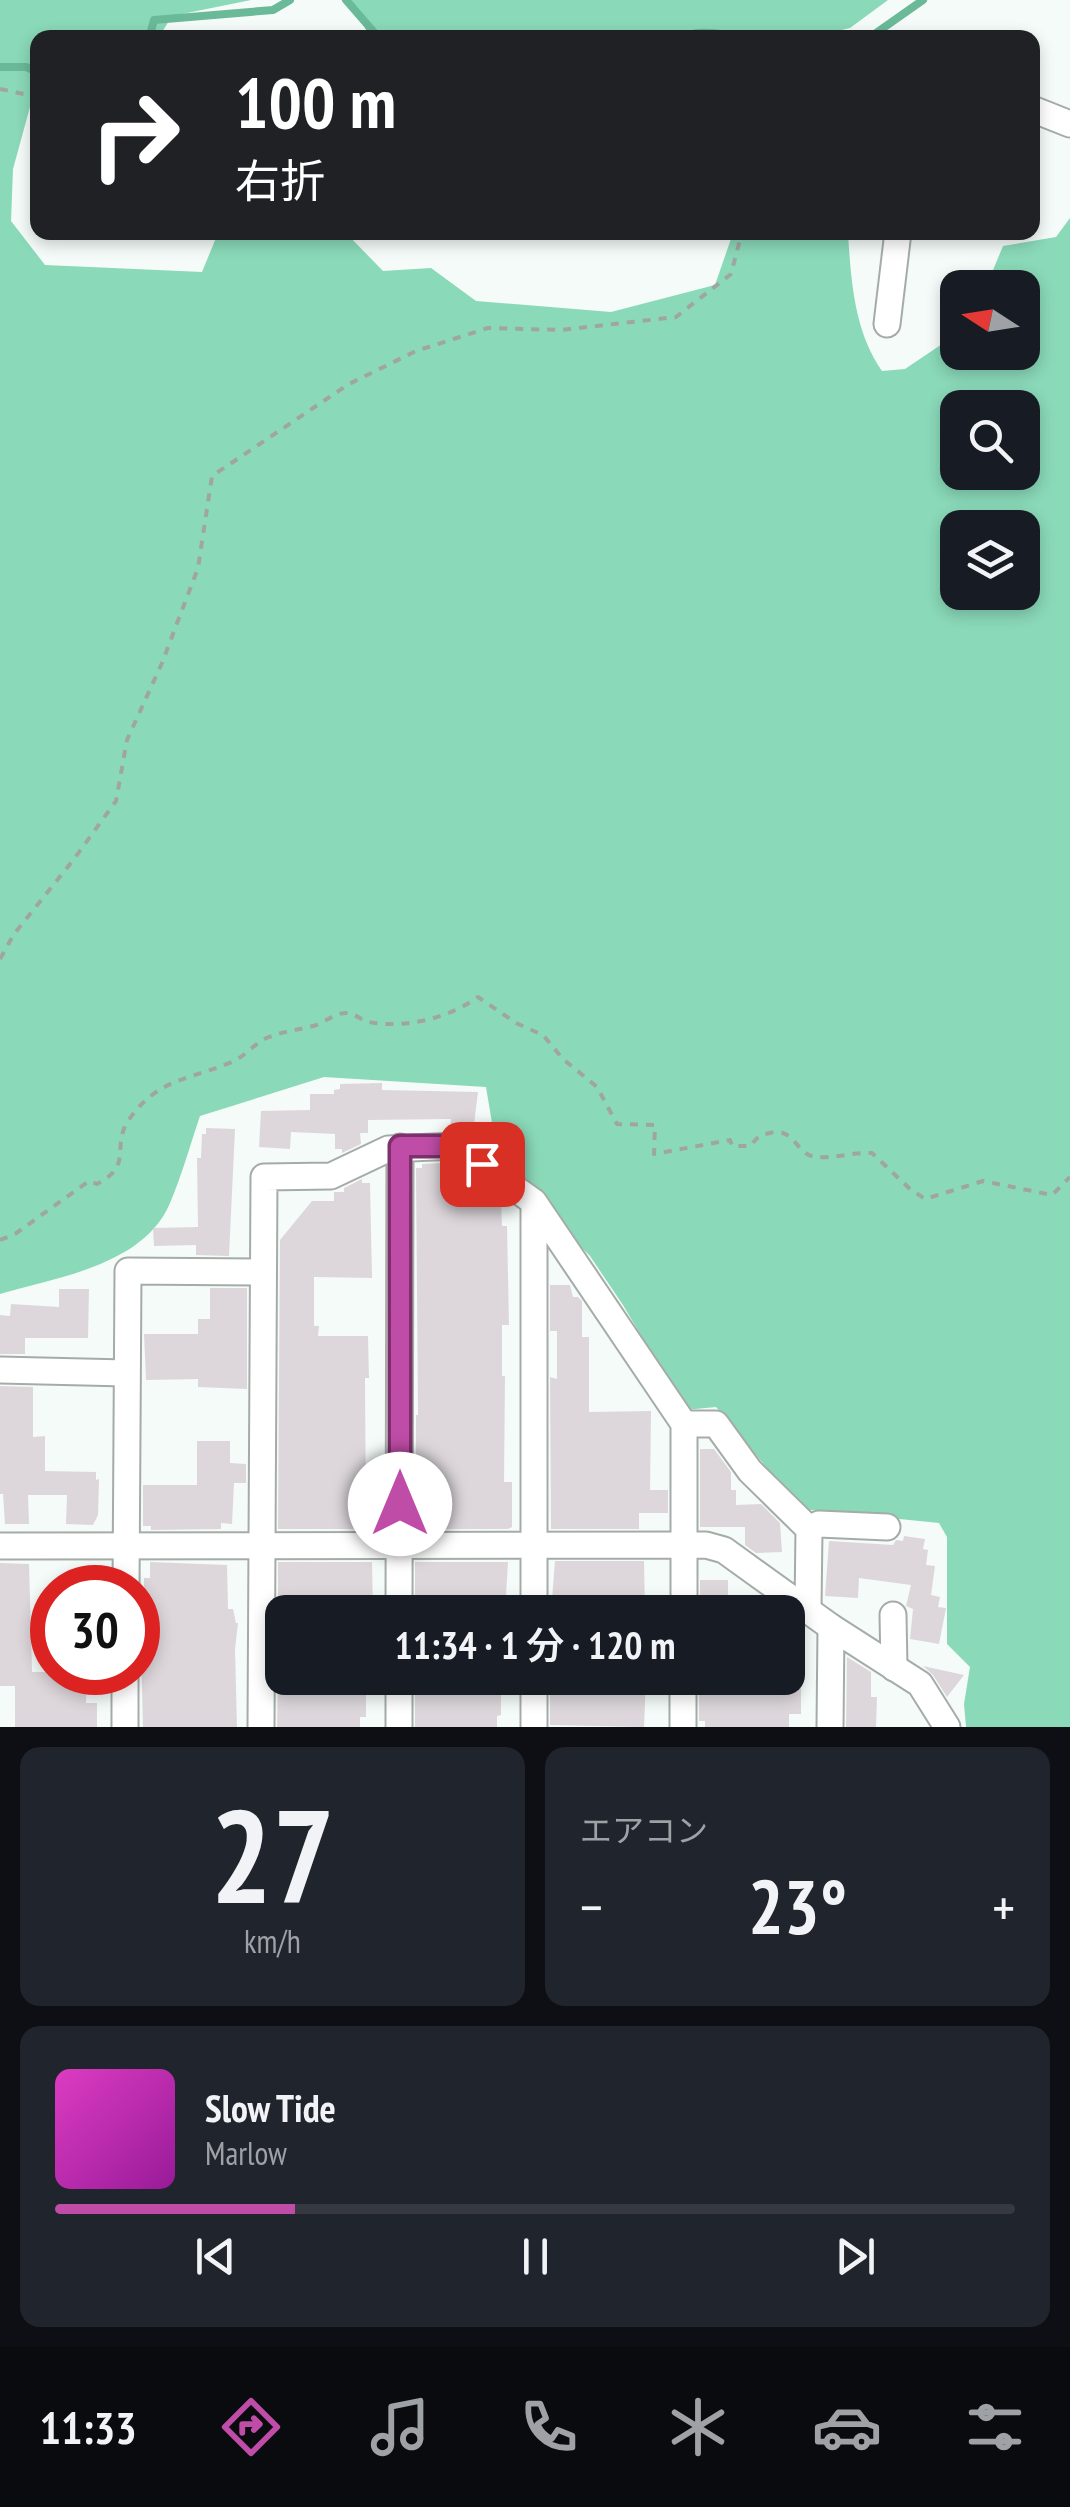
<!DOCTYPE html>
<html lang="ja">
<head>
<meta charset="utf-8">
<style>
	:root { --surface:#171b24; --page:#20242c; --text:#f1f3f6; --muted:#9ea1a6; --line:#363941; --accent:#bf4ca6 }
	body { margin:0; font-family:"PT Sans Narrow","Noto Sans JP",sans-serif; background:var(--page); color:var(--text); height:100vh; display:flex; flex-direction:column; font-size:38px; white-space:nowrap }
	* { box-sizing:border-box; margin:0 }
	p { font-size:32px; color:var(--muted) }
	.icon { flex:none; width:55px; height:55px; fill:none; stroke:currentColor; stroke-width:2; stroke-linecap:round; stroke-linejoin:round }
	.map { position:relative; height:1727px; overflow:hidden }
	.side { display:flex; flex-direction:column; gap:20px; padding:20px; background:#0d0f14; flex:1 }
	.side>* { flex:none }
	.guide { position:absolute; left:30px; top:30px; width:1010px; height:210px; border-radius:20px; box-shadow:0 5px 15px #0003; background:#202124; color:#fff; overflow:hidden }
	.needle { width:65px; rotate:282deg }
	.tools { position:absolute; left:940px; top:270px; display:grid; gap:20px }
	.tools a { display:grid; place-items:center; width:100px; height:100px; border-radius:20px; background:var(--surface); box-shadow:0 5px 15px #0003; font-size:50px }
	.speed { position:absolute; left:30px; top:1565px; display:flex; gap:20px; font-size:50px; font-weight:700; text-align:center }
	.speed>* { display:grid; place-content:center; width:130px; height:130px; border-radius:50%; background:var(--surface); box-shadow:0 5px 15px #0003; line-height:1 }
	.speed .limit { border:15px solid #d22; background:#fff; color:#111 }
	.pin { position:absolute; display:grid; place-items:center; width:85px; height:85px; color:#fff; margin:-42px; border-radius:20px; box-shadow:0 5px 15px #0006 }
	.me { position:absolute; width:110px; margin:-55px; rotate:0deg; stroke-linejoin:round; filter:drop-shadow(0 0 8px #0008) }
	.turn { display:flex; align-items:center; gap:35px; height:210px; padding:0 40px; font-size:45px }
	.turn .icon { width:130px; height:130px; stroke-width:2.5 }
	.turn b { display:block; font-size:70px; line-height:85px }
	.big { font-size:75px; font-weight:600; line-height:1.1 }
	.side .card { flex:1; display:flex; flex-direction:column; justify-content:center; gap:15px; min-width:0; padding:0 35px; border-radius:20px; background:var(--page) }
	.side .dial { align-items:center; gap:0 }
	.dial b { font-size:130px; line-height:1 }
	.song { display:flex; align-items:center; gap:30px }
	.cover { width:120px; height:120px; border-radius:15px; background:linear-gradient(135deg,hsl(310 70% 55%),hsl(300 70% 35%)) }
	.played { height:10px; border-radius:5px; background:linear-gradient(90deg,var(--accent) 25%,var(--line) 25%) }
	.keys { display:flex; justify-content:space-around; direction:ltr }
	.heat { display:flex; justify-content:space-between; align-items:center; font-size:55px; direction:ltr }
	.side .tiles { flex:1; display:grid; gap:20px; grid-template-columns:1fr 1fr }
	.card:last-child { grid-column:span 2 }
	.trip { position:absolute; left:265px; top:1595px; width:540px; height:100px; border-radius:20px; background:var(--surface); box-shadow:0 5px 15px #0003; font-weight:600; line-height:100px; text-align:center }
	.dock { display:flex; height:160px; justify-content:space-around; align-items:center; background:#090b0e; color:var(--muted) }
	.dock .icon { width:70px; height:70px }
	.dock .current { color:var(--accent) }
	.dock b { font-size:45px; color:var(--text) }
	.map>svg:first-child { display:block }
	.forest { fill:#8ad9b9; fill-rule:evenodd }
	.lines { fill:none; stroke-linecap:round; stroke-linejoin:round }
	.stream { stroke:#6ab999; stroke-width:8 }
	.building { fill:#ddd7db }
	.minor-casing { stroke:#a5aca8; stroke-width:29 }
	.path { stroke:#a0a5a2; stroke-width:4; stroke-dasharray:8 8; stroke-linecap:butt }
	.minor { stroke:#fff; stroke-width:25 }
	.route-casing { stroke:#7c316c; stroke-width:25 }
	.route { stroke:#bf4ca6; stroke-width:18 }
</style>
</head>
<body>
<div class="map">
<svg width="1070" height="1727" viewBox="0 0 1070 1727">
	<rect width="100%" height="100%" fill="#f4fbf8"/>
	<g class="forest">
		<path d="M0,0H251L172,16L159,37L38,38L37,105L30,107L13,169L11,221L45,265L202,272L218,233H257L261,238L301,232L346,233L383,271L431,268L476,301L611,312L715,285L733,233H848C851,280 854,331 882,371L905,369L957,334L958,352H1022V288L986,287L1003,246L1056,237L1070,218V1727H966L964,1704L970,1667L947,1644V1537L939,1523L801,1509L716,1407L685,1410L623,1305L590,1256L542,1208L494,1135L486,1087L324,1077L200,1116C190,1145 182,1175 170,1203C144,1265 58,1277 0,1294ZM958,408H1022V472H958ZM958,528H1022V592H958Z"/>
		<polygon points="351,0 888,0 850,28 813,37 698,37 681,30 673,38 370,38"/>
	</g>
	<g class="lines">
		<g class="stream">
			<polyline points="346,0 379,38"/>
			<polyline points="149,38 154,20 273,10 290,0"/>
			<path d="M681,38C699,29 715,34 735,35C777,35 818,33 860,38"/>
			<polyline points="869,38 923,0"/>
			<polyline points="0,67 26,67 38,72"/>
		</g>
	</g>
	<g class="building">
		<polygon points="382,1083 382,1090 478,1092 473,1132 450,1129 451,1119 368,1120 368,1133 360,1133 361,1144 342,1153 342,1149 335,1149 335,1134 291,1132 290,1149 259,1147 261,1111 310,1110 310,1094 334,1094 334,1090 340,1089 340,1084"/>
		<polygon points="206,1128 235,1129 229,1256 196,1255 196,1245 154,1246 153,1228 198,1227 197,1158 201,1158 202,1134 206,1134"/>
		<polygon points="443,1163 443,1184 481,1184 501,1199 502,1226 507,1226 509,1325 502,1325 502,1376 505,1376 504,1482 512,1482 512,1527 508,1529 415,1529 416,1488 419,1488 416,1476 416,1415 418,1415 416,1168 422,1168 422,1164"/>
		<polygon points="362,1179 362,1183 370,1183 372,1278 314,1277 314,1326 319,1326 318,1336 368,1336 369,1378 365,1378 366,1529 278,1529 280,1240 312,1201 334,1201 334,1192 344,1192 344,1188"/>
		<polygon points="550,1285 570,1285 573,1297 578,1297 582,1301 582,1337 589,1337 589,1412 651,1411 650,1490 668,1490 668,1513 639,1513 639,1529 551,1529 550,1377 557,1379 557,1331 550,1331"/>
		<polygon points="210,1288 247,1288 247,1389 198,1387 198,1379 146,1380 144,1334 198,1334 198,1319 210,1319"/>
		<polygon points="59,1289 89,1289 88,1338 25,1338 25,1354 0,1354 0,1315 10,1316 11,1304 59,1307"/>
		<polygon points="0,1386 33,1387 33,1437 45,1436 45,1471 96,1472 96,1480 99,1479 98,1515 93,1525 66,1524 67,1495 28,1495 29,1524 5,1524 3,1494 0,1494"/>
		<polygon points="197,1441 230,1441 230,1463 246,1464 246,1483 234,1483 232,1524 221,1523 221,1529 151,1530 151,1526 143,1526 143,1485 197,1485"/>
		<polygon points="700,1449 714,1449 731,1472 731,1490 736,1490 736,1505 761,1504 780,1523 782,1552 756,1553 745,1545 745,1527 700,1527"/>
		<polygon points="904,1536 925,1539 923,1549 928,1550 926,1565 935,1566 931,1595 940,1597 938,1607 946,1608 939,1644 910,1639 913,1609 906,1606 911,1585 859,1578 858,1598 825,1596 829,1541 893,1545 896,1540 903,1541"/>
		<polygon points="555,1561 644,1561 645,1612 551,1612"/>
		<polygon points="150,1562 227,1565 228,1609 233,1609 236,1623 238,1623 235,1649 237,1727 143,1727 140,1611 144,1611 144,1578 150,1578"/>
		<polygon points="278,1562 372,1562 373,1612 278,1612"/>
		<polygon points="415,1562 508,1562 505,1612 415,1612"/>
		<polygon points="0,1563 29,1564 32,1672 87,1672 86,1703 97,1703 97,1727 15,1727 15,1686 0,1686"/>
		<rect x="700" y="1580" width="28" height="32"/>
		<polygon points="847,1657 871,1672 871,1697 877,1697 876,1727 846,1727"/>
		<polygon points="923,1666 964,1675 947,1697 933,1675"/>
		<polygon points="278,1678 366,1678 366,1717 360,1717 360,1727 277,1727"/>
		<polygon points="415,1678 501,1678 501,1715 497,1716 497,1727 415,1727"/>
		<polygon points="550,1678 579,1678 579,1683 646,1678 644,1727 550,1725"/>
		<polygon points="709,1678 801,1678 801,1714 789,1714 789,1727 705,1727 705,1721 699,1721 699,1687 709,1687"/>
	</g>
	<g class="lines">
		<defs>
			<g id="minor">
				<polyline points="1032,109 1070,124"/>
				<polyline points="887,324 898,232"/>
				<polyline points="0,1370 126,1373"/>
				<polyline points="684,1424 716,1424 750,1471 809,1529 808,1609"/>
				<polyline points="809,1529 819,1524 887,1527"/>
				<polyline points="0,1546 706,1545 724,1550 831,1627 920,1684 947,1727"/>
				<polyline points="126,1588 128,1271 262,1272"/>
				<polyline points="399,1612 400,1147"/>
				<polyline points="534,1612 534,1203"/>
				<polyline points="893,1615 894,1668"/>
				<polyline points="125,1727 125,1672"/>
				<polyline points="261,1727 264,1177 331,1176 388,1149 456,1146 534,1202 684,1424 684,1612"/>
				<polyline points="399,1727 399,1678"/>
				<polyline points="534,1727 534,1678"/>
				<polyline points="683,1727 683,1678"/>
				<polyline points="830,1727 831,1627"/>
			</g>
		</defs>
		<use href="#minor" class="minor-casing"/>
		<g class="path">
			<polyline points="0,89 38,97"/>
			<polyline points="0,959 14,934 74,859 116,801 127,740 162,663 198,568 212,476 349,384 416,351 488,328 561,330 676,317 731,274 742,232"/>
			<path d="M0,1240L15,1234L89,1181L97,1184C134,1165 111,1147 128,1121C157,1078 189,1080 232,1062C246,1056 254,1043 269,1037C284,1031 298,1030 313,1026C325,1023 335,1012 348,1013C356,1014 362,1021 369,1022C405,1029 449,1018 478,997L516,1023L543,1035L563,1059L597,1087L617,1124L655,1125L654,1154L730,1140L732,1146H751C756,1137 761,1135 770,1133C794,1126 796,1155 816,1157C831,1159 854,1152 872,1153L910,1189L925,1199L983,1181L1052,1195L1070,1177"/>
		</g>
		<use href="#minor" class="minor"/>
	</g>
	<g class="lines">
		<defs>
			<polyline id="route" points="400,1504 400,1146 456,1146 482,1164"/>
		</defs>
		<use href="#route" class="route-casing"/>
		<use href="#route" class="route"/>
	</g>
</svg>
<div class="tools">
<a><svg class="needle" viewBox="-14 -14 28 28"><path d="M0-13l5 13h-10z" fill="#e53935"/><path d="M0 13l5-13h-10z" fill="#9ea1a6"/></svg></a>
<a><svg class="icon" aria-label="search" viewBox="0 0 24 24"><circle cx="10" cy="10" r="6"/><path d="M15 15l6 6"/></svg></a>
<a><svg class="icon" aria-label="layers" viewBox="0 0 24 24"><path d="M12 4l9 5-9 5-9-5zM3 14l9 5 9-5"/></svg></a>
</div>
<div class="speed"><div class="limit">30</div></div>
<div class="pin" style="left:482px;top:1164px;background:#d93025"><svg class="icon" aria-label="arrive" viewBox="0 0 24 24"><path d="M6 21V4h12l-3 4 3 4H6"/></svg></div>
<svg class="me" style="left:400px;top:1504px" viewBox="-20 -20 40 40"><circle r="19" fill="#fff"/><path d="M0-13L10 11 0 6-10 11z" fill="#bf4ca6"/></svg>
<div class="trip">11:34 · 1 分 · 120 m</div>
<div class="guide">
<div class="turn"><svg class="icon" aria-label="right" viewBox="0 0 24 24"><path d="M7 20v-9h11M14 6l5 5-5 5"/></svg><div><b>100 m</b>右折</div></div>
</div>
</div>
<section class="side">
<div class="tiles">
<div class="card dial"><b>27</b><p>km/h</p></div>
<div class="card"><p>エアコン</p>
<div class="heat"><a>−</a><b class="big">23°</b><a>+</a></div>
</div>
<div class="card">
<div class="song"><i class="cover"></i><div><b>Slow Tide</b><p>Marlow</p></div></div>
<div class="played"></div>
<div class="keys"><svg class="icon" aria-label="previous" viewBox="0 0 24 24"><path d="M18 5L8 12l10 7zM5 5v14"/></svg><svg class="icon" aria-label="pause" viewBox="0 0 24 24"><path d="M8 5v14M16 5v14"/></svg><svg class="icon" aria-label="next" viewBox="0 0 24 24"><path d="M6 5l10 7-10 7zM19 5v14"/></svg></div>
</div>
</div>
</section>
<nav class="dock">
<b>11:33</b>
<svg class="icon current" aria-label="directions" viewBox="0 0 24 24"><path d="M12 3l9 9-9 9-9-9zM9 14v-3h6M13 9l2 2-2 2"/></svg>
<svg class="icon" aria-label="music" viewBox="0 0 24 24"><path d="M9 18V5l10-2v13"/><circle cx="6" cy="18" r="3"/><circle cx="16" cy="16" r="3"/></svg>
<svg class="icon" aria-label="phone" viewBox="0 0 24 24"><path d="M5 4h4l2 5-3 2q2 4 5 5l2-3 5 2v4C11 20 4 13 5 4z"/></svg>
<svg class="icon" aria-label="climate" viewBox="0 0 24 24"><path d="M12 3v18M4 7l16 10M4 17L20 7"/></svg>
<svg class="icon" aria-label="car" viewBox="0 0 24 24"><path d="M5 17H2v-5l4-1 3-4h7l3 4 3 1v5h-3M9 17h6M6 11h13"/><circle cx="7" cy="17" r="2"/><circle cx="17" cy="17" r="2"/></svg>
<svg class="icon" aria-label="filters" viewBox="0 0 24 24"><path d="M4 7h16M4 17h16"/><circle cx="9" cy="7" r="2"/><circle cx="15" cy="17" r="2"/></svg>
</nav>
</body>
</html>
